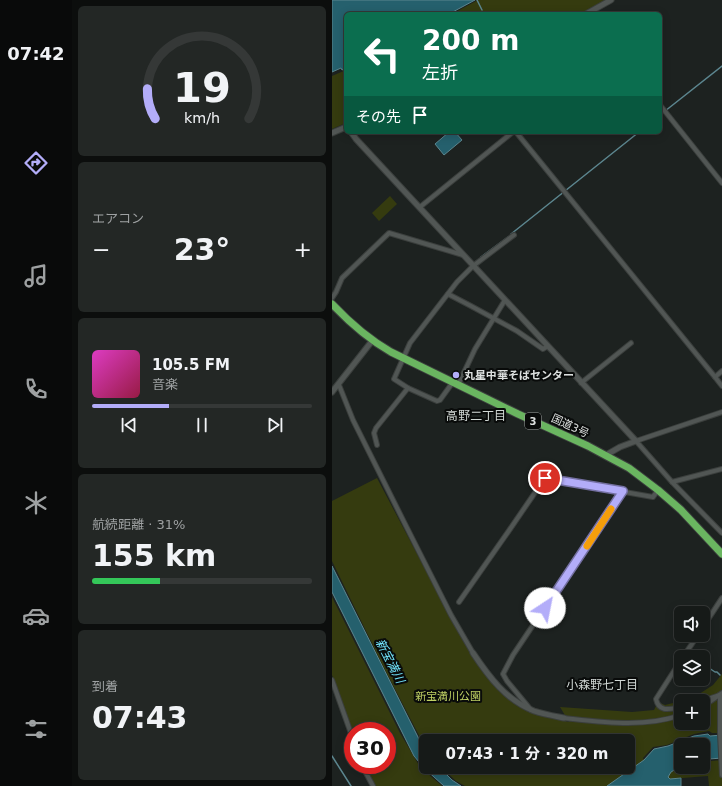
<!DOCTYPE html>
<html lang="ja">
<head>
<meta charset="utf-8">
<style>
	:root { --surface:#161a18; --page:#232725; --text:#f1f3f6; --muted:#9ea1a2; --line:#353837; --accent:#b3adf9 }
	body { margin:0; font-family:"DejaVu Sans","Noto Sans JP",sans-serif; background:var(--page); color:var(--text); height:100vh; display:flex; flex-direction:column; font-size:15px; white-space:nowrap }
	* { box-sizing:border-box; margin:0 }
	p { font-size:13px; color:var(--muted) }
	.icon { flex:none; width:22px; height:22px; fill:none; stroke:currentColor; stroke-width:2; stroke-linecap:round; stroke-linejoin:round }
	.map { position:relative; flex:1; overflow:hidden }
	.sheet { display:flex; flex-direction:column; gap:6px; padding:6px; background:#0c0e0d; width:260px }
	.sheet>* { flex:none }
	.hud { position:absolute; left:12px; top:12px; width:318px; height:122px; border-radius:6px; box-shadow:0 2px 10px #0003,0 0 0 1px var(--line); background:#0b6e4f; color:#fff; overflow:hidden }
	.controls { position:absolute; left:342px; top:606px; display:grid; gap:8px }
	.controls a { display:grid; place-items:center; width:36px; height:36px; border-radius:6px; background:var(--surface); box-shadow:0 2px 10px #0003,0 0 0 1px var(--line); font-size:20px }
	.speed { position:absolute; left:12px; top:722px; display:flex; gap:8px; font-size:20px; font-weight:700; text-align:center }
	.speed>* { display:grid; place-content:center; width:52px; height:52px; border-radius:50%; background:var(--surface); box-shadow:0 2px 10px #0003,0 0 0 1px var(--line); line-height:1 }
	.speed .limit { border:6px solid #d22; background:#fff; color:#111 }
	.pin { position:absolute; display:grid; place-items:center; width:34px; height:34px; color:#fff; margin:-17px; border:2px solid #fff; border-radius:50%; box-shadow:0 1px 4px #0007 }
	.me { position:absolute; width:44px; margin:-22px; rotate:34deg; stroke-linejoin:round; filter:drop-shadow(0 0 3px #0008) }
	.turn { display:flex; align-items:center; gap:14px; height:84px; padding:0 12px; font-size:18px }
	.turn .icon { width:52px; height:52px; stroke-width:2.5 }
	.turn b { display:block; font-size:28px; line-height:34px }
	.then { display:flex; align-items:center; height:38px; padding:0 12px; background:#0003; gap:8px; font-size:15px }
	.big { font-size:30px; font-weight:700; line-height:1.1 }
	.sheet .widget { flex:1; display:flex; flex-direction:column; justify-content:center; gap:6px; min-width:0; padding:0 14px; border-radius:6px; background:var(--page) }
	.sheet .dial { align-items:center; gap:0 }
	.dial svg { height:104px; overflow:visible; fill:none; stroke:var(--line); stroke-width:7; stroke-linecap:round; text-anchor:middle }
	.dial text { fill:var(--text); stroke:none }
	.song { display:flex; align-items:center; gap:12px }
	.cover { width:48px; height:48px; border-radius:6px; background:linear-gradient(135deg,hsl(310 70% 55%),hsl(340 70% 35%)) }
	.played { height:4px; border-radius:2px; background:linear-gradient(90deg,var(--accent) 35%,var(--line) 35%) }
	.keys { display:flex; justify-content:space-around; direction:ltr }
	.heat { display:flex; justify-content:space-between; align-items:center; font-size:22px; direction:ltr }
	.charge { height:6px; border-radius:3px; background:linear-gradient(90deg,#34c759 31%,var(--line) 0) }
	.trip { position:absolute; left:87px; top:734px; width:216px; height:40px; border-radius:6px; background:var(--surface); box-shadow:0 2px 10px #0003,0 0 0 1px var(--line); font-weight:700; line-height:40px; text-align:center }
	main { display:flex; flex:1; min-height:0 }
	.menu { display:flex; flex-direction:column; width:72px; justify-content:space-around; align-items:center; background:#090a0a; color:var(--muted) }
	.menu .icon { width:28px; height:28px }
	.menu .on { color:var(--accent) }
	.menu b { font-size:18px; color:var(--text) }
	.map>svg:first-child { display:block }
	.green { fill:#353b0f; fill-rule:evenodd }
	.water { fill:#25606d; stroke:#5c868f }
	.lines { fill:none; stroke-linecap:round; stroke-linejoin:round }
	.stream { stroke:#5c868f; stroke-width:1.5 }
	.minor-casing { stroke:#3b3f3d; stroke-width:6 }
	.tertiary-casing { stroke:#3b3f3d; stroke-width:7 }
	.trunk-casing { stroke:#3b3f3d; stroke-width:9 }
	.minor { stroke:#515654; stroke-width:4 }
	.tertiary { stroke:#515654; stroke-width:5 }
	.trunk { stroke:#6ab560; stroke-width:7 }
	.route-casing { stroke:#7470a2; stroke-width:10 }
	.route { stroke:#b3adf9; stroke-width:7 }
	.slow { stroke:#f59e0b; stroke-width:7 }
	.poi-dot { fill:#b3adf9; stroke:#090b0a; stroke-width:1.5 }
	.labels { text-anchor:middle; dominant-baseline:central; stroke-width:4; stroke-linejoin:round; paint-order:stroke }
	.shield { fill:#090b0a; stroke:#9da09f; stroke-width:1 }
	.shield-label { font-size:10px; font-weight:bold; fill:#dde0df }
	.poi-label { font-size:11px; font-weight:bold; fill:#dde0df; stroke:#090b0a; text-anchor:start }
	.street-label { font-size:11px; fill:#dde0df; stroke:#090b0a }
	.park-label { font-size:11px; fill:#c1d265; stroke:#090b0a }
	.neighbourhood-label { font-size:12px; fill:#d1d8d5; stroke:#090b0a }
	.water-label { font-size:12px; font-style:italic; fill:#72e4fd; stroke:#090b0a }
</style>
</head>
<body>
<main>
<nav class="menu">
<b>07:42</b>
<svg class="icon on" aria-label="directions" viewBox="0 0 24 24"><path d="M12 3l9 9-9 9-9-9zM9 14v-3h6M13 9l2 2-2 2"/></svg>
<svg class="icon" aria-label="music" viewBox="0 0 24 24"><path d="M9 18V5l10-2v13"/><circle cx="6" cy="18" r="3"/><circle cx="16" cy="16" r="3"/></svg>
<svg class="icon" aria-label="phone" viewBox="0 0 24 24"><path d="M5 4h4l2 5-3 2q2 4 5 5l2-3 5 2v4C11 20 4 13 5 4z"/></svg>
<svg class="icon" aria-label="climate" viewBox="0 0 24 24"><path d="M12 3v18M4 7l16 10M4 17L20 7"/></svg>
<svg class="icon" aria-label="car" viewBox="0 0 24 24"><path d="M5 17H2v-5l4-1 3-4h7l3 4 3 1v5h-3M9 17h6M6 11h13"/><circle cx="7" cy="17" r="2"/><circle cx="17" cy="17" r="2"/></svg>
<svg class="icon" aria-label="filters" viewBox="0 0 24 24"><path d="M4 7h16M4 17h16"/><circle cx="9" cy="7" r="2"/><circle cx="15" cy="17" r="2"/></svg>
</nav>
<section class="sheet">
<div class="widget dial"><svg viewBox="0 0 100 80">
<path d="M14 69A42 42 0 1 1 86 69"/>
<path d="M14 69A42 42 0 0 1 8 46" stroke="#b3adf9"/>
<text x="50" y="56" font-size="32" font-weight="700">19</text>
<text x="50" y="72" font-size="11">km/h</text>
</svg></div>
<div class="widget"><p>エアコン</p>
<div class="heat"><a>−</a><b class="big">23°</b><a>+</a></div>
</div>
<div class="widget">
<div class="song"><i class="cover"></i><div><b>105.5 FM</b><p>音楽</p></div></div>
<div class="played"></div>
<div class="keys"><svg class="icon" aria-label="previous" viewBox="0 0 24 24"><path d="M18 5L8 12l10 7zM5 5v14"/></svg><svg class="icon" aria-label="pause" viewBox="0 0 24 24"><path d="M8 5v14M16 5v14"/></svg><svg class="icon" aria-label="next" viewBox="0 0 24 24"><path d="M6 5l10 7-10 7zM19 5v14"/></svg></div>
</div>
<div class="widget"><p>航続距離 · 31%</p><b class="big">155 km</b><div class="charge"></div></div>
<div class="widget"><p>到着</p><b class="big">07:43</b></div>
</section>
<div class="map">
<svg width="390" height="786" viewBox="0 0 390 786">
	<rect width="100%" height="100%" fill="#1d2220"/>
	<g class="green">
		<polygon points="146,0 274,0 248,14 120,14"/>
		<polygon points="14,70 14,123 0,129 0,76"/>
		<polygon points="58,196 65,204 47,221 40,213"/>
		<path d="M45,478C64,514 83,550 102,586C123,625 149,683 187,707C200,715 222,718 237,722L228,707L300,712L322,710L326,702L333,705L361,698L381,685L390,674V733H380L377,731L362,734L335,745L321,747L311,758L312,760L275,786H133L124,781L109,767H296V741H94V749L50,664L0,561V501ZM349,701H371V723H349Z"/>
		<polygon points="0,597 68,733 88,767 110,786 44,786 33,765 55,765 55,731 21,731 0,675"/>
		<polygon points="390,760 390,786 377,786 376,776 338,779 336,777 339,772 349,766 371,767 371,762 376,762 377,763 379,761"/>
	</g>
	<g class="water">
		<polygon points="0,0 143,0 117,14 14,14 14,68 10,70 9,68 0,72"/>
		<polygon points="117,132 123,132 130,140 112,155 103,144"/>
		<polygon points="0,566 94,753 94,767 107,767 120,780 129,786 112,786 92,768 82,756 0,592"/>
		<polygon points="376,734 378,736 390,735 390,758 377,759 376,762 371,762 371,745 349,745 349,766 339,772 336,777 338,779 349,778 349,786 275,786 312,760 322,749 336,746 362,736"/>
	</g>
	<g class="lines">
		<g class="stream">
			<polyline points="145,0 150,10"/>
			<polyline points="328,115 390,66"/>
			<polyline points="179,234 307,132"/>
			<polyline points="149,257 176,237"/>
			<polyline points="357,655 361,657"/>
			<polyline points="371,664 383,672 385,672 388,675"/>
			<polyline points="0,756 19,786"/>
		</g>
		<defs>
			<g id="minor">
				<polyline points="328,105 390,183"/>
				<polyline points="184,132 383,377 390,386"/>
				<polyline points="88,207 181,132"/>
				<polyline points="116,294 139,306 185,331 211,349 216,346"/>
				<polyline points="0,298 4,292 10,278 57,233 131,255"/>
				<polyline points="383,377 390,371"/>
				<polyline points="249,383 299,343"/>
				<polyline points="7,385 21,420 72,522 119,615 141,653"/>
				<polyline points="126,385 143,349 173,300"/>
				<polyline points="76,388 105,401 108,400 121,382"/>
				<polyline points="390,412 304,441 340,482 390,533"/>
				<polyline points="45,445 42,433 44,428 76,388 62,379 78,343 125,282 141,266 182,235"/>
				<polyline points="340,482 390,469"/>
				<polyline points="127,602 176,532 213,478 321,497 326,490"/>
				<polyline points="371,627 390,598"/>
				<polyline points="351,657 366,635"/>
				<path d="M349,660L324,699C327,713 338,709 349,707"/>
				<polyline points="0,680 21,739"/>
				<polyline points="370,701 388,695 388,733 390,775"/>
				<polyline points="371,706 379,701 390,693"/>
				<polyline points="199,710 175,681 171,674 181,655 291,491"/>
				<path d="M232,718C270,722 312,728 349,715"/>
				<polyline points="30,765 34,773 41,786"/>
			</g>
			<g id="tertiary">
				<polyline points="254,14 279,0"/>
				<polyline points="19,132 24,139 304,441 288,447 274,455"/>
				<polyline points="0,133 14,127"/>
				<polyline points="0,392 40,341"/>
				<path d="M141,653C157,677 174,700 202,711C211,714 222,716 232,718"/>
			</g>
			<path id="trunk" d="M0,304C18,323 36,339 59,352L186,414L256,446L282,460L297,468L326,490L349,510L390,554"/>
		</defs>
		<use href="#minor" class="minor-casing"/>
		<use href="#tertiary" class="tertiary-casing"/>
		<use href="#trunk" class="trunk-casing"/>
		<use href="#minor" class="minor"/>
		<use href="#tertiary" class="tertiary"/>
		<use href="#trunk" class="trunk"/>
	</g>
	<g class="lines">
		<defs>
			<polyline id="route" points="213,478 291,491 213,608"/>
		</defs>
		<use href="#route" class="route-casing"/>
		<use href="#route" class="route"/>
		<polyline class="slow" points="255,546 279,509"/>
	</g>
	<circle class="poi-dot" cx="124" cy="375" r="4"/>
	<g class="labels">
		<rect class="shield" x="193" y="413" width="16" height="16" rx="3"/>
		<g class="shield-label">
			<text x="201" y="421">3</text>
		</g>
		<g class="poi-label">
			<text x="132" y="375">丸星中華そばセンター</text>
		</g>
		<g class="street-label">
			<text transform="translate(238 426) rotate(25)">国道3号</text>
		</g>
		<g class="park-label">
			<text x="116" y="696">新宝満川公園</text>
		</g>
		<g class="neighbourhood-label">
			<text x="144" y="416">高野二丁目</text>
			<text x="270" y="685">小森野七丁目</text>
		</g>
		<g class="water-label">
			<text transform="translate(58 661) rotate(63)">新宝満川</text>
		</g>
	</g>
</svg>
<div class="controls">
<a><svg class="icon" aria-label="sound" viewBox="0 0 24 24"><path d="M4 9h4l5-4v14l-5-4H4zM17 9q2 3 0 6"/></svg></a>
<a><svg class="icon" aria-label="layers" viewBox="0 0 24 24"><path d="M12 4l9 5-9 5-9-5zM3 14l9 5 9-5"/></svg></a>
<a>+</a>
<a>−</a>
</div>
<div class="speed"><div class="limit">30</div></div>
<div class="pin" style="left:213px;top:478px;background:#d93025"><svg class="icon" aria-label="arrive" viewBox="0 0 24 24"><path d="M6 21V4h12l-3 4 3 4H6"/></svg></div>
<svg class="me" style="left:213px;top:608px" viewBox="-20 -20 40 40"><circle r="19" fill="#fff"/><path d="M0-13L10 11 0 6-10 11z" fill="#b3adf9"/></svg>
<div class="trip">07:43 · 1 分 · 320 m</div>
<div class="hud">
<div class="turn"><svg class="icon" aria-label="left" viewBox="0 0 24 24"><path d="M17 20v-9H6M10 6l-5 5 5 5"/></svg><div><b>200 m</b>左折</div></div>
<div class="then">その先<svg class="icon" aria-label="arrive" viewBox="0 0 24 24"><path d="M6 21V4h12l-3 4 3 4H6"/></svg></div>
</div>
</div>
</main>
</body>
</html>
